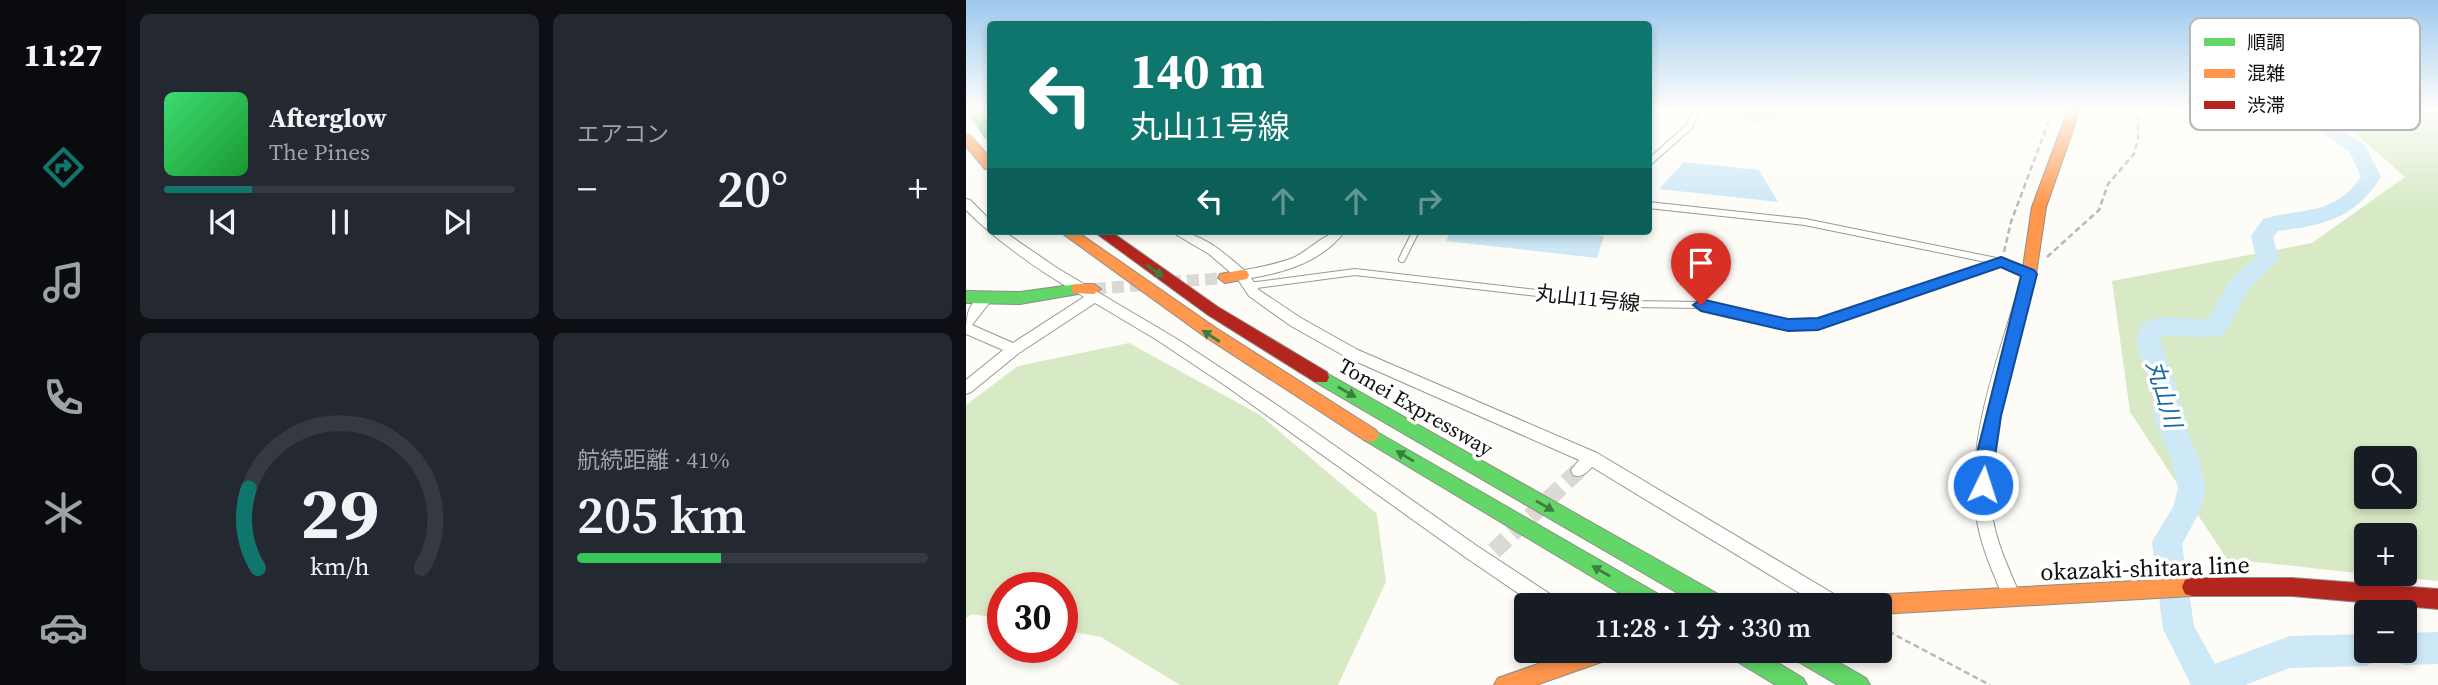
<!DOCTYPE html>
<html lang="ja">
<head>
<meta charset="utf-8">
<style>
	:root { --surface:#171b24; --page:#242831; --text:#f1f3f6; --muted:#9ea1a6; --line:#363941; --accent:#0f766e }
	body { margin:0; font-family:"Source Serif 4","Noto Sans JP",serif; background:var(--page); color:var(--text); height:100vh; display:flex; flex-direction:column; font-size:26px; white-space:nowrap }
	* { box-sizing:border-box; margin:0 }
	p { font-size:23px; color:var(--muted) }
	.icon { flex:none; width:38px; height:38px; fill:none; stroke:currentColor; stroke-width:2; stroke-linecap:round; stroke-linejoin:round }
	.map { position:relative; flex:1; overflow:hidden }
	.drawer { display:flex; flex-direction:column; gap:14px; padding:14px; background:#0d0f14; width:840px }
	.drawer>* { flex:none }
	.hud { position:absolute; left:21px; top:21px; width:665px; height:214px; border-radius:7px; box-shadow:0 4px 10px #0003; background:#0f766e; color:#fff; overflow:hidden }
	.controls { position:absolute; left:1388px; top:446px; display:grid; gap:14px }
	.controls a { display:grid; place-items:center; width:63px; height:63px; border-radius:7px; background:var(--surface); box-shadow:0 4px 10px #0003; font-size:35px }
	.speed { position:absolute; left:21px; top:572px; display:flex; gap:14px; font-size:35px; font-weight:700; text-align:center }
	.speed>* { display:grid; place-content:center; width:91px; height:91px; border-radius:50%; background:var(--surface); box-shadow:0 4px 10px #0003; line-height:1 }
	.speed .limit { border:10px solid #d22; background:#fff; color:#111 }
	.pin { position:absolute; display:grid; place-items:center; width:60px; height:60px; color:#fff; margin:-72px -30px; border-radius:50% 50% 50% 0; rotate:-45deg; box-shadow:0 0 7px #0007 }
	.pin .icon { rotate:45deg }
	.me { position:absolute; width:77px; margin:-38px; rotate:4deg; stroke-linejoin:round; filter:drop-shadow(0 0 5px #0008) }
	.turn { display:flex; align-items:center; gap:24px; height:147px; padding:0 28px; font-size:32px }
	.turn .icon { width:91px; height:91px; stroke-width:2.5 }
	.turn b { display:block; font-size:49px; line-height:60px }
	.lanes { display:flex; align-items:center; height:66px; padding:0 28px; background:#0003; justify-content:center; gap:35px; direction:ltr }
	.lanes .off { opacity:.35 }
	.big { font-size:52px; font-weight:600; line-height:1.1 }
	.drawer .card { flex:1; display:flex; flex-direction:column; justify-content:center; gap:10px; min-width:0; padding:0 24px; border-radius:10px; background:var(--page) }
	.drawer .dial { align-items:center; gap:0 }
	.dial svg { height:182px; overflow:visible; fill:none; stroke:var(--line); stroke-width:7; stroke-linecap:round; text-anchor:middle }
	.dial text { fill:var(--text); stroke:none }
	.song { display:flex; align-items:center; gap:21px }
	.cover { width:84px; height:84px; border-radius:10px; background:linear-gradient(135deg,hsl(140 70% 55%),hsl(130 70% 35%)) }
	.played { height:7px; border-radius:4px; background:linear-gradient(90deg,var(--accent) 25%,var(--line) 25%) }
	.keys { display:flex; justify-content:space-around; direction:ltr }
	.heat { display:flex; justify-content:space-between; align-items:center; font-size:38px; direction:ltr }
	.charge { height:10px; border-radius:5px; background:linear-gradient(90deg,#34c759 41%,var(--line) 0) }
	.drawer .tiles { flex:1; display:grid; gap:14px; grid-template-columns:repeat(2,1fr) }
	.trip { position:absolute; left:548px; top:593px; width:378px; height:70px; border-radius:7px; background:var(--surface); box-shadow:0 4px 10px #0003; font-weight:600; line-height:70px; text-align:center }
	main { display:flex; flex:1; min-height:0 }
	.menu { display:flex; flex-direction:column; width:126px; justify-content:space-around; align-items:center; background:#090b0e; color:var(--muted) }
	.menu .icon { width:49px; height:49px }
	.menu .on { color:var(--accent) }
	.menu b { font-size:32px; color:var(--text) }
	.map>svg:first-child { display:block }
	.forest { fill:#d8eac5; fill-rule:evenodd }
	.water { fill:#cde8f7 }
	.lines { fill:none; stroke-linecap:round; stroke-linejoin:round }
	.river { fill:#cde8f7; fill-rule:evenodd }
	.street-tunnel-far1 { stroke:#dad9d4; stroke-width:12; stroke-dasharray:12 6; stroke-linecap:butt }
	.street-tunnel { stroke:#dad9d4; stroke-width:17; stroke-dasharray:17 8; stroke-linecap:butt }
	.lane-casing { stroke:#979795; stroke-width:8 }
	.street-casing { stroke:#979795; stroke-width:2 }
	.fast-casing { stroke:#8e8d8b; stroke-width:2 }
	.slow-casing { stroke:#8e8d8b; stroke-width:2 }
	.jam-casing { stroke:#8e8d8b; stroke-width:2 }
	.path { stroke:#b9b9b8; stroke-width:2.5; stroke-dasharray:6 3.5; stroke-linecap:butt }
	.lane { stroke:#fffffe; stroke-width:6 }
	.street { fill:#fffffe; fill-rule:evenodd }
	.fast { fill:#63d668; fill-rule:evenodd }
	.slow { fill:#ff974d; fill-rule:evenodd }
	.jam { fill:#b3261e; fill-rule:evenodd }
	.oneway { fill:#3e7d41 }
	.route { fill:#1a73e8; stroke:#114b97; stroke-width:2 }
	.labels { text-anchor:middle; dominant-baseline:central; stroke-width:7; stroke-linejoin:round; paint-order:stroke }
	.street-label { font-size:21px; fill:#111; stroke:#fff }
	.water-label { font-size:23px; font-style:italic; fill:#1768a6; stroke:#fff }
	.near-street-label { font-size:24px; fill:#111; stroke:#fff }
	.key { fill:#fff; stroke:#b8b8b8; stroke-width:2 }
	.key-label { font-size:19px; fill:#111 }
</style>
</head>
<body>
<main>
<nav class="menu">
<b>11:27</b>
<svg class="icon on" aria-label="directions" viewBox="0 0 24 24"><path d="M12 3l9 9-9 9-9-9zM9 14v-3h6M13 9l2 2-2 2"/></svg>
<svg class="icon" aria-label="music" viewBox="0 0 24 24"><path d="M9 18V5l10-2v13"/><circle cx="6" cy="18" r="3"/><circle cx="16" cy="16" r="3"/></svg>
<svg class="icon" aria-label="phone" viewBox="0 0 24 24"><path d="M5 4h4l2 5-3 2q2 4 5 5l2-3 5 2v4C11 20 4 13 5 4z"/></svg>
<svg class="icon" aria-label="climate" viewBox="0 0 24 24"><path d="M12 3v18M4 7l16 10M4 17L20 7"/></svg>
<svg class="icon" aria-label="car" viewBox="0 0 24 24"><path d="M5 17H2v-5l4-1 3-4h7l3 4 3 1v5h-3M9 17h6M6 11h13"/><circle cx="7" cy="17" r="2"/><circle cx="17" cy="17" r="2"/></svg>
</nav>
<section class="drawer">
<div class="tiles">
<div class="card">
<div class="song"><i class="cover"></i><div><b>Afterglow</b><p>The Pines</p></div></div>
<div class="played"></div>
<div class="keys"><svg class="icon" aria-label="previous" viewBox="0 0 24 24"><path d="M18 5L8 12l10 7zM5 5v14"/></svg><svg class="icon" aria-label="pause" viewBox="0 0 24 24"><path d="M8 5v14M16 5v14"/></svg><svg class="icon" aria-label="next" viewBox="0 0 24 24"><path d="M6 5l10 7-10 7zM19 5v14"/></svg></div>
</div>
<div class="card"><p>エアコン</p>
<div class="heat"><a>−</a><b class="big">20°</b><a>+</a></div>
</div>
<div class="card dial"><svg viewBox="0 0 100 80">
<path d="M14 69A42 42 0 1 1 86 69"/>
<path d="M14 69A42 42 0 0 1 10 34" stroke="#0f766e"/>
<text x="50" y="56" font-size="32" font-weight="700">29</text>
<text x="50" y="72" font-size="11">km/h</text>
</svg></div>
<div class="card"><p>航続距離 · 41%</p><b class="big">205 km</b><div class="charge"></div></div>
</div>
</section>
<div class="map">
<svg width="1472" height="685" viewBox="0 0 1472 685">
	<rect width="100%" height="100%" fill="#fdfcf7"/>
	<g class="forest">
		<polygon points="764,110 823,110 821,114 789,123 763,113"/>
		<path d="M1363,110H1472V581L1403,574H1438V536H1400V574L1261,559L1164,412L1146,281L1346,243L1439,177ZM1400,458H1438V497H1400Z"/>
		<polygon points="163,343 294,415 411,514 420,582 372,685 214,685 135,637 96,630 96,588 37,588 37,619 6,614 0,618 0,405 52,366"/>
	</g>
	<g class="water">
		<polygon points="718,162 793,170 812,202 693,189"/>
		<polygon points="485,231 592,231 638,236 631,258 480,241"/>
	</g>
	<g class="lines">
		<g class="river">
			<path d="M1326,110H1348L1399,145L1415,177C1388,219 1359,225 1312,231L1307,237L1313,259L1282,290L1262,328L1256,335L1247,337L1196,336L1194,340L1213,395L1214,417L1232,455L1240,488L1234,511L1216,544L1228,626L1249,664L1324,636L1400,634V651H1416L1411,661L1400,666L1324,668L1279,685H1225L1197,629L1186,542L1207,507L1212,488L1204,455L1188,417L1187,395L1170,340L1177,323L1196,317L1242,319L1265,279L1290,257L1285,236L1297,219C1338,207 1366,217 1395,177L1384,152Z"/>
			<polygon points="1472,632 1472,664 1438,665 1427,660 1423,651 1438,651 1438,633"/>
		</g>
		<g class="street-tunnel-far1">
			<polyline points="0,117 19,110"/>
			<polyline points="203,282 259,278"/>
			<polyline points="128,289 175,285"/>
		</g>
		<polyline class="street-tunnel" points="528,551 613,470"/>
		<defs>
			<g id="lane">
				<polyline points="682,163 723,127 730,110"/>
				<polyline points="682,205 839,222 1035,262"/>
				<polyline points="436,259 450,231"/>
				<polyline points="283,286 389,272 666,304 735,305 822,325 852,324 1035,262"/>
			</g>
			<g id="street">
				<path d="M0,199L4,200L24,220V231H37L91,268L211,339L311,405L511,546L593,600L596,606H571L499,557L260,386L191,340L129,303L53,353L5,392L0,394V380L37,350L0,334C0,316 2,301 20,293L27,298L6,325L47,343L118,297C75,272 35,245 0,210Z"/>
				<path d="M204,231C234,231 256,251 278,270C295,267 311,264 327,258C346,249 359,231 379,231C357,261 320,272 285,278L293,290L335,318L392,350L631,453L878,600L881,606H855L626,467C620,473 616,478 607,475L605,470L613,460L382,358L325,326L283,296L271,278L243,254Z"/>
				<path d="M1035,257L1068,271L1070,274C1049,350 1015,434 1026,514C1030,543 1043,569 1054,595L1051,601L1045,604L1039,601C1027,573 1014,545 1010,514C1000,434 1035,352 1056,276L1030,265L1029,262L1030,259Z"/>
			</g>
			<g id="fast">
				<polygon points="1,110 13,110 24,127 24,139 20,138"/>
				<polygon points="112,284 119,289 112,294 54,304 0,303 0,291 54,292"/>
				<polygon points="355,370 761,599 764,606 734,606 349,382 347,377 349,372"/>
				<polygon points="404,428 701,599 704,606 675,606 398,440 395,435 398,430"/>
				<polygon points="762,651 792,651 837,678 841,685 810,685 765,658"/>
				<polygon points="823,651 853,651 900,678 904,685 872,685 826,658"/>
			</g>
			<g id="slow">
				<polygon points="1102,110 1114,110 1080,207 1070,274 1063,279 1056,274 1066,207"/>
				<polygon points="0,134 4,135 24,158 24,170 19,169 0,146"/>
				<polygon points="93,231 110,231 250,328 410,430 413,435 410,440 404,442 398,440 238,336"/>
				<polygon points="276,270 281,271 283,275 281,279 259,283 252,278 254,274"/>
				<polygon points="112,284 128,284 135,289 128,294 107,293 105,289 107,285"/>
				<polygon points="1226,578 1233,580 1236,587 1233,594 1226,596 914,614 914,606 877,606 880,599 887,596"/>
				<polygon points="609,651 650,651 647,658 570,685 528,685 532,678"/>
			</g>
			<g id="jam">
				<polygon points="127,231 144,231 252,307 361,372 363,377 361,382 349,382 242,315"/>
				<polygon points="1226,578 1326,578 1472,589 1472,609 1326,596 1226,596 1219,594 1216,587 1219,580"/>
			</g>
		</defs>
		<use href="#lane" class="lane-casing"/>
		<use href="#street" class="street-casing"/>
		<use href="#fast" class="fast-casing"/>
		<use href="#slow" class="slow-casing"/>
		<use href="#jam" class="jam-casing"/>
		<g class="path">
			<polyline points="1038,252 1045,222 1087,110"/>
			<polyline points="1081,257 1133,210 1142,184 1168,154 1172,139 1172,110"/>
			<polyline points="914,627 1024,685"/>
		</g>
		<use href="#lane" class="lane"/>
		<use href="#street" class="street"/>
		<use href="#fast" class="fast"/>
		<use href="#slow" class="slow"/>
		<use href="#jam" class="jam"/>
	</g>
	<defs><path id="oneway-solid" d="M-6-.8H1V-3.2L6.5 0L1 3.2V.8H-6Z" transform="scale(1.75)"/></defs>
	<g class="oneway">
		<use href="#oneway-solid" transform="translate(189 271) rotate(35)"/>
		<use href="#oneway-solid" transform="translate(245 336) rotate(-147)"/>
		<use href="#oneway-solid" transform="translate(381 392) rotate(30)"/>
		<use href="#oneway-solid" transform="translate(439 456) rotate(-149)"/>
		<use href="#oneway-solid" transform="translate(579 506) rotate(30)"/>
		<use href="#oneway-solid" transform="translate(635 571) rotate(-150)"/>
	</g>
	<linearGradient id="sky" x2="0" y2="1"><stop stop-color="#9dc9ee"/><stop offset="0.53" stop-color="#fefefb"/><stop offset="1" stop-color="#fefefb" stop-opacity="0"/></linearGradient>
	<rect width="1472" height="206" fill="url(#sky)"/>
	<polygon class="route" points="1035,257 1068,270 1071,274 1035,416 1024,491 1017,494 1011,491 1008,465 1055,276 1035,267 852,330 822,331 735,311 727,305 735,299 822,319 852,318"/>
	<g class="labels">
		<g class="street-label">
			<text transform="translate(622 298) rotate(6)">丸山11号線</text>
			<text transform="translate(450 407) rotate(30)">Tomei Expressway</text>
		</g>
		<g class="water-label">
			<text transform="translate(1198 394) rotate(73)">丸山川</text>
		</g>
		<g class="near-street-label">
			<text transform="translate(1179 568) rotate(-2)">okazaki-shitara line</text>
		</g>
	</g>
	<rect x="1224" y="18" width="230" height="112" rx="10" class="key"/>
	<rect x="1238" y="38" width="31" height="8" fill="#63d668"/>
	<rect x="1238" y="69" width="31" height="9" fill="#ff974d"/>
	<rect x="1238" y="101" width="31" height="8" fill="#b3261e"/>
	<g class="key-label">
		<text x="1281" y="49">順調</text>
		<text x="1281" y="80">混雑</text>
		<text x="1281" y="112">渋滞</text>
	</g>
</svg>
<div class="controls">
<a><svg class="icon" aria-label="search" viewBox="0 0 24 24"><circle cx="10" cy="10" r="6"/><path d="M15 15l6 6"/></svg></a>
<a>+</a>
<a>−</a>
</div>
<div class="speed"><div class="limit">30</div></div>
<div class="pin" style="left:735px;top:305px;background:#d93025"><svg class="icon" aria-label="arrive" viewBox="0 0 24 24"><path d="M6 21V4h12l-3 4 3 4H6"/></svg></div>
<svg class="me" style="left:1017px;top:485px" viewBox="-20 -20 40 40"><circle r="17" fill="#1a73e8" stroke="#fff" stroke-width="3"/><path d="M0-11L8 9 0 5-8 9z" fill="#fff"/></svg>
<div class="trip">11:28 · 1 分 · 330 m</div>
<div class="hud">
<div class="turn"><svg class="icon" aria-label="left" viewBox="0 0 24 24"><path d="M17 20v-9H6M10 6l-5 5 5 5"/></svg><div><b>140 m</b>丸山11号線</div></div>
<div class="lanes"><svg class="icon" aria-label="left" viewBox="0 0 24 24"><path d="M17 20v-9H6M10 6l-5 5 5 5"/></svg><svg class="icon off" aria-label="ahead" viewBox="0 0 24 24"><path d="M12 20V5M6 11l6-6 6 6"/></svg><svg class="icon off" aria-label="ahead" viewBox="0 0 24 24"><path d="M12 20V5M6 11l6-6 6 6"/></svg><svg class="icon off" aria-label="right" viewBox="0 0 24 24"><path d="M7 20v-9h11M14 6l5 5-5 5"/></svg></div>
</div>
</div>
</main>
</body>
</html>
